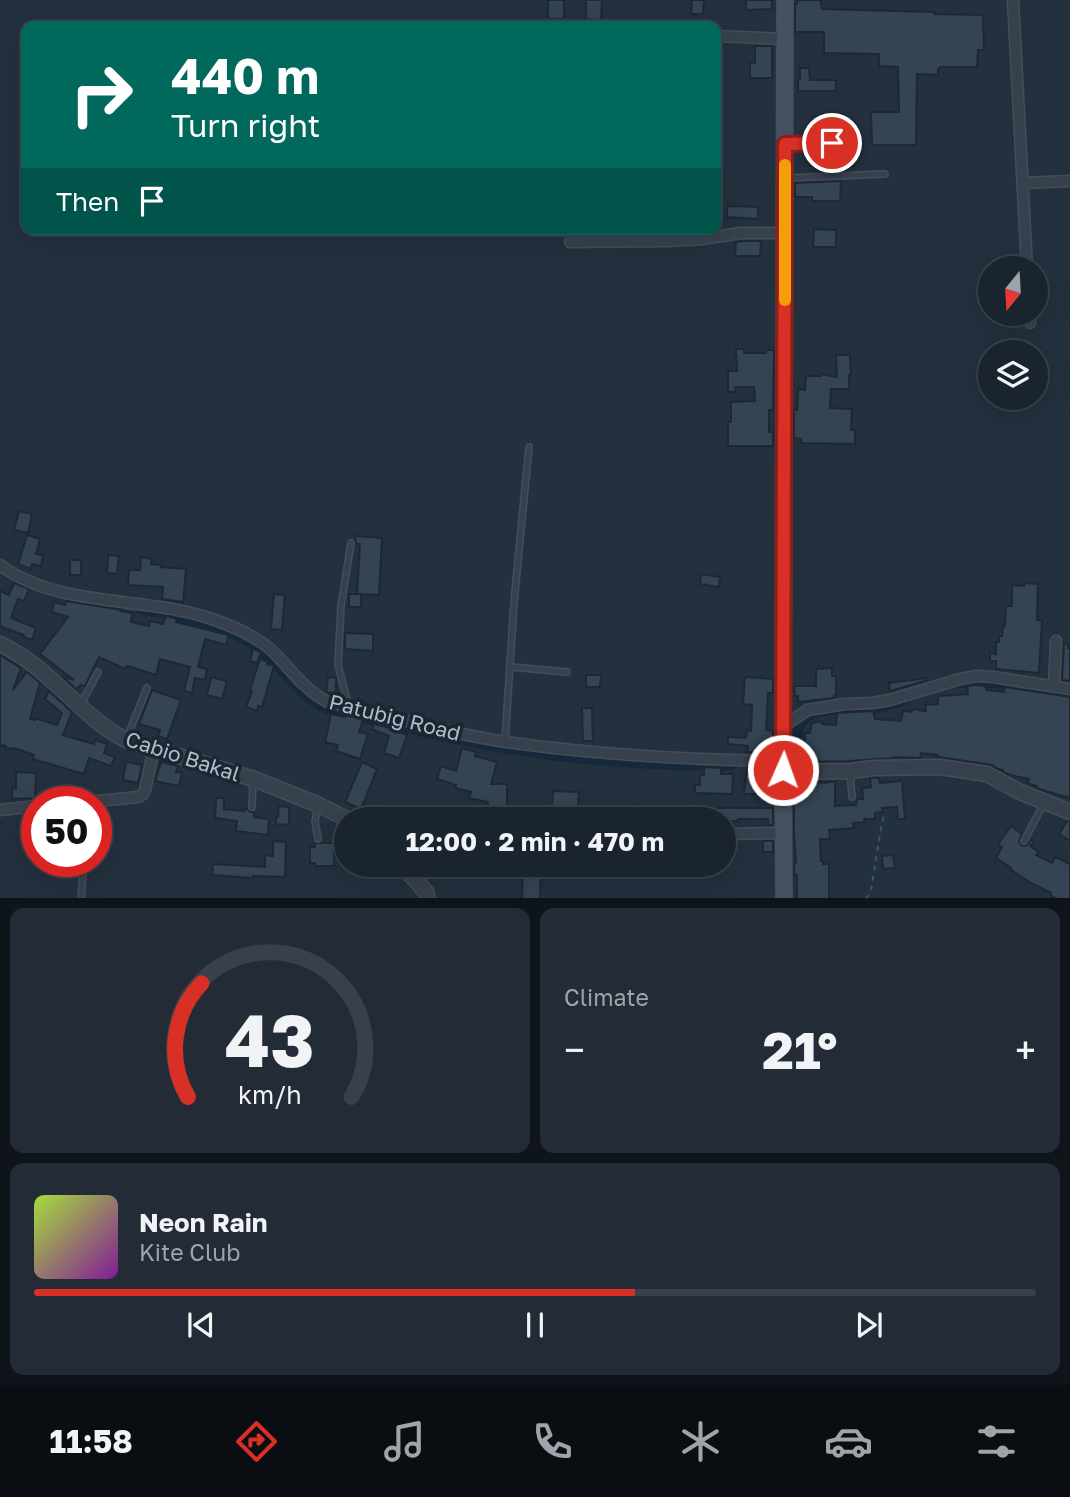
<!DOCTYPE html>
<html lang="en">
<head>
<meta charset="utf-8">
<style>
	:root { --surface:#1a242e; --page:#232c36; --text:#f1f3f6; --muted:#9fa4aa; --line:#38414a; --accent:#d93025 }
	body { margin:0; font-family:"Golos Text",sans-serif; background:var(--page); color:var(--text); height:100vh; display:flex; flex-direction:column; font-size:26px; white-space:nowrap }
	* { box-sizing:border-box; margin:0 }
	p { font-size:23px; color:var(--muted) }
	.icon { flex:none; width:38px; height:38px; fill:none; stroke:currentColor; stroke-width:2; stroke-linecap:round; stroke-linejoin:round }
	.map { position:relative; height:898px; overflow:hidden }
	.drawer { display:flex; flex-direction:column; gap:10px; padding:10px; background:#0e1419; flex:1 }
	.drawer>* { flex:none }
	.top-card { position:absolute; left:21px; top:21px; width:700px; height:214px; border-radius:14px; box-shadow:0 7px 28px #0002,0 0 0 2px var(--line); background:#00695c; color:#fff; overflow:hidden }
	.needle { width:46px; rotate:198deg }
	.tools { position:absolute; left:978px; top:256px; display:grid; gap:14px }
	.tools a { display:grid; place-items:center; width:70px; height:70px; border-radius:50%; background:var(--surface); box-shadow:0 7px 28px #0002,0 0 0 2px var(--line); font-size:35px }
	.speed { position:absolute; left:21px; top:786px; display:flex; gap:14px; font-size:35px; font-weight:700; text-align:center }
	.speed>* { display:grid; place-content:center; width:91px; height:91px; border-radius:50%; background:var(--surface); box-shadow:0 7px 28px #0002,0 0 0 2px var(--line); line-height:1 }
	.speed .limit { border:10px solid #d22; background:#fff; color:#111 }
	.pin { position:absolute; display:grid; place-items:center; width:60px; height:60px; color:#fff; margin:-30px; border:4px solid #fff; border-radius:50%; box-shadow:0 2px 7px #0007 }
	.me { position:absolute; width:77px; margin:-38px; rotate:2deg; stroke-linejoin:round; filter:drop-shadow(0 0 5px #0008) }
	.turn { display:flex; align-items:center; gap:24px; height:147px; padding:0 35px; font-size:32px }
	.turn .icon { width:91px; height:91px; stroke-width:2.5 }
	.turn b { display:block; font-size:49px; line-height:60px }
	.then { display:flex; align-items:center; height:66px; padding:0 35px; background:#0003; gap:14px; font-size:26px }
	.big { font-size:52px; font-weight:700; line-height:1.1 }
	.drawer .card { flex:1; display:flex; flex-direction:column; justify-content:center; gap:10px; min-width:0; padding:0 24px; border-radius:14px; background:var(--page) }
	.drawer .dial { align-items:center; gap:0 }
	.dial svg { height:182px; overflow:visible; fill:none; stroke:var(--line); stroke-width:7; stroke-linecap:round; text-anchor:middle }
	.dial text { fill:var(--text); stroke:none }
	.song { display:flex; align-items:center; gap:21px }
	.cover { width:84px; height:84px; border-radius:10px; background:linear-gradient(135deg,hsl(80 70% 55%),hsl(290 70% 35%)) }
	.played { height:7px; border-radius:4px; background:linear-gradient(90deg,var(--accent) 60%,var(--line) 60%) }
	.keys { display:flex; justify-content:space-around; direction:ltr }
	.heat { display:flex; justify-content:space-between; align-items:center; font-size:38px; direction:ltr }
	.drawer .tiles { flex:1; display:grid; gap:10px; grid-template-columns:1fr 1fr }
	.card:last-child { grid-column:span 2 }
	.trip { position:absolute; left:334px; top:807px; width:402px; height:70px; border-radius:35px; background:var(--surface); box-shadow:0 7px 28px #0002,0 0 0 2px var(--line); font-weight:700; line-height:70px; text-align:center }
	.tabs { display:flex; height:112px; justify-content:space-around; align-items:center; background:#0a0e12; color:var(--muted) }
	.tabs .icon { width:49px; height:49px }
	.tabs .current { color:var(--accent) }
	.tabs b { font-size:32px; color:var(--text) }
	.map>svg:first-child { display:block }
	.lines { fill:none; stroke-linecap:round; stroke-linejoin:round }
	.canal { stroke:#16283b; stroke-width:10 }
	.building { fill:#344453; stroke:#1e2834; stroke-width:2 }
	.service-casing { stroke:#434d59; stroke-width:8 }
	.minor-casing { stroke:#434d59; stroke-width:13 }
	.tertiary-casing { stroke:#434d59; stroke-width:17 }
	.secondary-casing { stroke:#434d59; stroke-width:18 }
	.path { stroke:#3d5656; stroke-width:2; stroke-dasharray:5 5; stroke-linecap:butt }
	.service { stroke:#37414d; stroke-width:5 }
	.minor { stroke:#37414d; stroke-width:10 }
	.tertiary { stroke:#37414d; stroke-width:14 }
	.secondary { stroke:#445160; stroke-width:16 }
	.route-casing { stroke:#8d1f18; stroke-width:18 }
	.route { stroke:#d93025; stroke-width:12 }
	.slow { stroke:#f59e0b; stroke-width:12 }
	.labels { text-anchor:middle; dominant-baseline:central; stroke-width:7; stroke-linejoin:round; paint-order:stroke }
	.street-label { font-size:21px; fill:#b2bcc8; stroke:#1c2632 }
</style>
</head>
<body>
<div class="map">
<svg width="1070" height="899" viewBox="0 0 1070 899">
	<rect width="100%" height="100%" fill="#23303d"/>
	<g class="lines">
		<g class="canal">
			<path d="M140,609C182,617 230,624 264,653C286,671 300,698 328,709C347,717 370,719 390,724C475,746 564,760 653,764C679,766 706,765 733,765"/>
			<polyline points="960,683 980,682 1007,684"/>
			<polyline points="1046,690 1070,695"/>
			<path d="M791,764L795,760C795,747 795,729 805,719C817,706 861,710 879,708C888,706 896,703 905,700"/>
		</g>
	</g>
	<g class="building">
		<rect x="548" y="0" width="16" height="19"/>
		<polygon points="586,0 602,0 601,20 586,19"/>
		<polygon points="692,0 704,0 703,14 691,14"/>
		<polygon points="746,0 772,0 772,9 746,10"/>
		<polygon points="797,0 820,0 822,9 934,12 934,14 983,15 984,50 978,50 977,67 940,67 940,69 938,69 938,75 917,74 916,145 872,145 871,112 899,112 898,67 879,66 879,54 824,53 824,32 795,32 795,4 797,4"/>
		<polygon points="755,46 772,46 772,78 750,78 750,63 755,63"/>
		<polygon points="800,68 809,68 810,80 836,80 836,91 798,91 798,80 800,80"/>
		<polygon points="841,181 840,201 812,201 812,197 795,197 795,183"/>
		<polygon points="732,206 758,207 758,219 727,217 727,207"/>
		<polygon points="814,229 836,230 836,247 813,247"/>
		<polygon points="742,241 761,241 760,256 735,256 736,242"/>
		<polygon points="736,349 744,349 744,353 766,353 766,350 774,350 773,410 769,410 769,432 773,432 773,446 728,446 728,422 731,422 731,402 755,401 754,387 735,387 736,392 728,392 728,371 737,371"/>
		<polygon points="836,355 850,355 851,375 849,375 849,389 831,389 830,408 852,409 851,430 855,430 855,444 801,443 801,439 794,438 794,410 797,410 798,389 805,390 806,376 821,376 821,374 837,377"/>
		<polygon points="19,511 32,514 28,533 14,530"/>
		<polygon points="27,535 40,539 36,554 43,555 41,566 32,564 31,569 18,564"/>
		<polygon points="355,536 382,538 379,595 357,594 360,544 356,544"/>
		<polygon points="108,555 119,556 117,574 107,573"/>
		<polygon points="141,557 152,559 151,564 161,565 161,567 186,569 183,602 162,599 163,587 128,585 129,570 140,570"/>
		<rect x="70" y="560" width="11" height="15"/>
		<polygon points="701,574 720,577 719,587 700,584"/>
		<polygon points="14,583 29,589 24,601 18,599 11,618 36,628 32,640 23,637 24,635 0,626 0,591 9,595"/>
		<polygon points="1024,583 1038,584 1037,620 1042,620 1039,673 996,669 996,661 990,661 990,653 996,654 996,642 999,642 999,636 1002,636 1003,626 1005,626 1006,606 1012,606 1012,585 1024,586"/>
		<polygon points="274,594 285,595 282,630 271,629"/>
		<rect x="349" y="594" width="12" height="13"/>
		<polygon points="66,601 122,610 121,611 132,613 131,622 149,626 150,621 163,624 166,616 177,619 176,622 229,635 226,645 205,639 198,667 207,669 205,680 195,678 192,693 184,691 190,667 160,659 156,675 127,666 125,669 99,657 85,686 81,685 76,689 63,677 74,680 40,654 68,617 52,612 54,602 65,605"/>
		<polygon points="345,633 373,634 373,651 345,649"/>
		<polygon points="1064,643 1068,644 1068,648 1070,648 1070,681 1062,680"/>
		<polygon points="253,649 261,652 257,663 250,661"/>
		<polygon points="0,655 21,668 13,690 27,672 40,683 30,719 35,720 35,718 57,725 62,713 45,699 49,691 72,712 63,735 94,744 95,740 107,744 104,753 115,757 111,766 89,758 84,774 33,759 34,755 17,749 6,748 6,746 0,745"/>
		<polygon points="260,659 268,662 267,664 274,666 262,707 258,706 257,711 246,707 252,691 250,690"/>
		<polygon points="832,668 832,676 836,676 836,696 834,696 834,698 798,702 798,696 795,696 794,686 816,686 816,669"/>
		<polygon points="586,675 601,675 600,687 586,687"/>
		<polygon points="211,677 227,681 222,699 207,695"/>
		<polygon points="328,677 336,678 336,694 326,692"/>
		<polygon points="745,677 773,679 773,693 768,693 766,730 773,731 773,753 747,752 748,746 728,744 728,737 746,738 747,730 751,731 752,705 743,704"/>
		<polygon points="927,678 928,680 890,691 889,683"/>
		<polygon points="977,685 985,686 987,690 1004,692 1005,687 1070,697 1070,798 1036,788 1037,786 1027,783 1029,779 1010,775 1003,772 1003,770 998,769 992,765 938,757 938,755 921,753 920,758 893,757 893,758 849,761 797,762 797,759 805,759 805,733 810,733 812,723 822,721 822,724 836,725 837,713 873,711 875,719 901,721 903,711 912,712 913,709 926,711 925,705 938,704 938,696 968,694 967,686"/>
		<polygon points="152,690 181,700 167,739 158,736 160,730 139,724"/>
		<polygon points="582,708 592,708 593,741 583,741"/>
		<polygon points="331,714 345,717 346,714 363,719 359,732 368,734 360,759 336,751 338,745 325,742"/>
		<polygon points="374,724 381,726 381,725 407,735 399,758 384,753 389,736 372,729"/>
		<polygon points="462,748 476,752 475,756 497,762 491,784 507,784 507,810 488,810 488,802 469,798 471,792 455,788 456,785 437,779 441,766 456,771"/>
		<polygon points="126,762 142,765 138,783 123,780"/>
		<polygon points="161,762 178,766 176,772 182,773 179,786 155,781"/>
		<polygon points="362,762 377,769 361,809 345,802"/>
		<polygon points="704,767 721,768 721,774 733,774 732,794 695,793 695,785 700,785 700,775 704,775"/>
		<polygon points="16,772 36,773 35,798 12,799 12,788 16,789"/>
		<polygon points="746,774 758,774 758,794 744,794"/>
		<polygon points="870,778 879,778 880,783 902,781 905,819 898,819 897,807 882,808 883,812 875,813 875,819 864,819 865,822 853,823 854,828 829,830 830,839 820,839 821,861 823,861 823,864 829,864 829,899 797,899 797,875 795,875 794,870 795,862 796,862 794,833 794,781 827,783 827,782 835,782 835,806 856,805 857,799 863,799 862,788 871,787"/>
		<polygon points="553,791 579,792 577,819 551,819"/>
		<polygon points="216,798 224,798 224,809 245,811 246,808 247,808 250,812 254,812 254,817 269,819 268,835 236,831 237,821 215,818"/>
		<polygon points="630,805 654,806 653,819 630,819"/>
		<polygon points="279,806 289,807 289,825 276,824 276,817 278,817"/>
		<polygon points="700,808 773,808 773,825 768,825 768,819 738,819 738,821 724,821 724,819 685,819 685,809"/>
		<polygon points="1067,821 1070,821 1070,841 1059,834"/>
		<polygon points="1011,826 1022,834 1019,841 1021,845 1026,846 1031,840 1034,842 1030,846 1039,852 1036,855 1052,863 1055,857 1070,864 1070,899 1057,899 1050,895 1051,893 1029,882 1010,869 1011,868 996,858 1002,847 998,844"/>
		<polygon points="273,841 286,842 285,877 253,876 253,878 212,875 213,864 265,867 265,855 273,856"/>
		<rect x="763" y="841" width="10" height="11"/>
		<polygon points="315,843 334,843 334,866 315,866 315,863 310,863 310,847 315,847"/>
		<polygon points="893,855 895,868 883,869 882,856"/>
		<polygon points="523,869 541,869 540,899 522,899"/>
	</g>
	<g class="lines">
		<defs>
			<g id="service">
				<polyline points="789,144 855,142"/>
				<polyline points="787,178 885,174"/>
				<polyline points="511,667 567,672"/>
				<polyline points="81,704 98,672"/>
				<polyline points="349,707 338,665 341,606 351,543"/>
				<polyline points="126,740 147,688"/>
				<polyline points="505,742 514,602 529,447"/>
				<polyline points="850,772 852,797"/>
				<polyline points="252,807 253,782"/>
				<polyline points="318,839 315,821 318,807"/>
				<polyline points="1024,841 1044,803"/>
				<polyline points="81,899 84,861"/>
			</g>
			<g id="minor">
				<polyline points="1013,0 1027,268"/>
				<polyline points="716,36 785,39"/>
				<polyline points="1023,183 1070,181"/>
				<polyline points="570,242 669,241 702,239 741,233 785,233"/>
				<polyline points="1029,313 1030,323"/>
				<path d="M0,565C57,608 146,596 212,619C232,626 252,634 269,648C288,665 304,691 328,702C387,715 445,733 506,742C598,755 690,760 783,761"/>
				<polyline points="1054,686 1056,641"/>
				<polyline points="785,725 808,710 845,704 872,703 890,700 960,679 976,676 993,677 1070,689"/>
				<polyline points="88,802 138,797 143,794 145,790 152,758 149,747"/>
				<polyline points="0,810 37,806"/>
				<polyline points="724,834 784,833"/>
			</g>
			<g id="tertiary">
				<path d="M0,644C50,667 78,715 126,740L254,779L319,805L347,819"/>
				<polyline points="783,772 850,771 874,768 940,767 987,774 1020,792 1070,812"/>
				<polyline points="401,864 426,892 428,899"/>
			</g>
			<polyline id="secondary" points="784,899 783,772 785,0"/>
		</defs>
		<use href="#service" class="service-casing"/>
		<use href="#minor" class="minor-casing"/>
		<use href="#tertiary" class="tertiary-casing"/>
		<use href="#secondary" class="secondary-casing"/>
		<polyline class="path" points="866,899 871,891 880,834 884,815"/>
		<use href="#service" class="service"/>
		<use href="#minor" class="minor"/>
		<use href="#tertiary" class="tertiary"/>
		<use href="#secondary" class="secondary"/>
	</g>
	<g class="lines">
		<defs>
			<polyline id="route" points="783,770 785,144 832,143"/>
		</defs>
		<use href="#route" class="route-casing"/>
		<use href="#route" class="route"/>
		<polyline class="slow" points="785,300 785,165"/>
	</g>
	<g class="labels">
		<g class="street-label">
			<text transform="translate(395 717) rotate(14)">Patubig Road</text>
			<text transform="translate(183 756) rotate(18)">Cabio Bakal</text>
		</g>
	</g>
</svg>
<div class="tools">
<a><svg class="needle" viewBox="-14 -14 28 28"><path d="M0-13l5 13h-10z" fill="#e53935"/><path d="M0 13l5-13h-10z" fill="#9fa4aa"/></svg></a>
<a><svg class="icon" aria-label="layers" viewBox="0 0 24 24"><path d="M12 4l9 5-9 5-9-5zM3 14l9 5 9-5"/></svg></a>
</div>
<div class="speed"><div class="limit">50</div></div>
<div class="pin" style="left:832px;top:143px;background:#d93025"><svg class="icon" aria-label="arrive" viewBox="0 0 24 24"><path d="M6 21V4h12l-3 4 3 4H6"/></svg></div>
<svg class="me" style="left:783px;top:770px" viewBox="-20 -20 40 40"><circle r="17" fill="#d93025" stroke="#fff" stroke-width="3"/><path d="M0-11L8 9 0 5-8 9z" fill="#fff"/></svg>
<div class="trip">12:00 · 2 min · 470 m</div>
<div class="top-card">
<div class="turn"><svg class="icon" aria-label="right" viewBox="0 0 24 24"><path d="M7 20v-9h11M14 6l5 5-5 5"/></svg><div><b>440 m</b>Turn right</div></div>
<div class="then">Then<svg class="icon" aria-label="arrive" viewBox="0 0 24 24"><path d="M6 21V4h12l-3 4 3 4H6"/></svg></div>
</div>
</div>
<section class="drawer">
<div class="tiles">
<div class="card dial"><svg viewBox="0 0 100 80">
<path d="M14 69A42 42 0 1 1 86 69"/>
<path d="M14 69A42 42 0 0 1 20 19" stroke="#d93025"/>
<text x="50" y="56" font-size="32" font-weight="700">43</text>
<text x="50" y="72" font-size="11">km/h</text>
</svg></div>
<div class="card"><p>Climate</p>
<div class="heat"><a>−</a><b class="big">21°</b><a>+</a></div>
</div>
<div class="card">
<div class="song"><i class="cover"></i><div><b>Neon Rain</b><p>Kite Club</p></div></div>
<div class="played"></div>
<div class="keys"><svg class="icon" aria-label="previous" viewBox="0 0 24 24"><path d="M18 5L8 12l10 7zM5 5v14"/></svg><svg class="icon" aria-label="pause" viewBox="0 0 24 24"><path d="M8 5v14M16 5v14"/></svg><svg class="icon" aria-label="next" viewBox="0 0 24 24"><path d="M6 5l10 7-10 7zM19 5v14"/></svg></div>
</div>
</div>
</section>
<nav class="tabs">
<b>11:58</b>
<svg class="icon current" aria-label="directions" viewBox="0 0 24 24"><path d="M12 3l9 9-9 9-9-9zM9 14v-3h6M13 9l2 2-2 2"/></svg>
<svg class="icon" aria-label="music" viewBox="0 0 24 24"><path d="M9 18V5l10-2v13"/><circle cx="6" cy="18" r="3"/><circle cx="16" cy="16" r="3"/></svg>
<svg class="icon" aria-label="phone" viewBox="0 0 24 24"><path d="M5 4h4l2 5-3 2q2 4 5 5l2-3 5 2v4C11 20 4 13 5 4z"/></svg>
<svg class="icon" aria-label="climate" viewBox="0 0 24 24"><path d="M12 3v18M4 7l16 10M4 17L20 7"/></svg>
<svg class="icon" aria-label="car" viewBox="0 0 24 24"><path d="M5 17H2v-5l4-1 3-4h7l3 4 3 1v5h-3M9 17h6M6 11h13"/><circle cx="7" cy="17" r="2"/><circle cx="17" cy="17" r="2"/></svg>
<svg class="icon" aria-label="filters" viewBox="0 0 24 24"><path d="M4 7h16M4 17h16"/><circle cx="9" cy="7" r="2"/><circle cx="15" cy="17" r="2"/></svg>
</nav>
</body>
</html>
